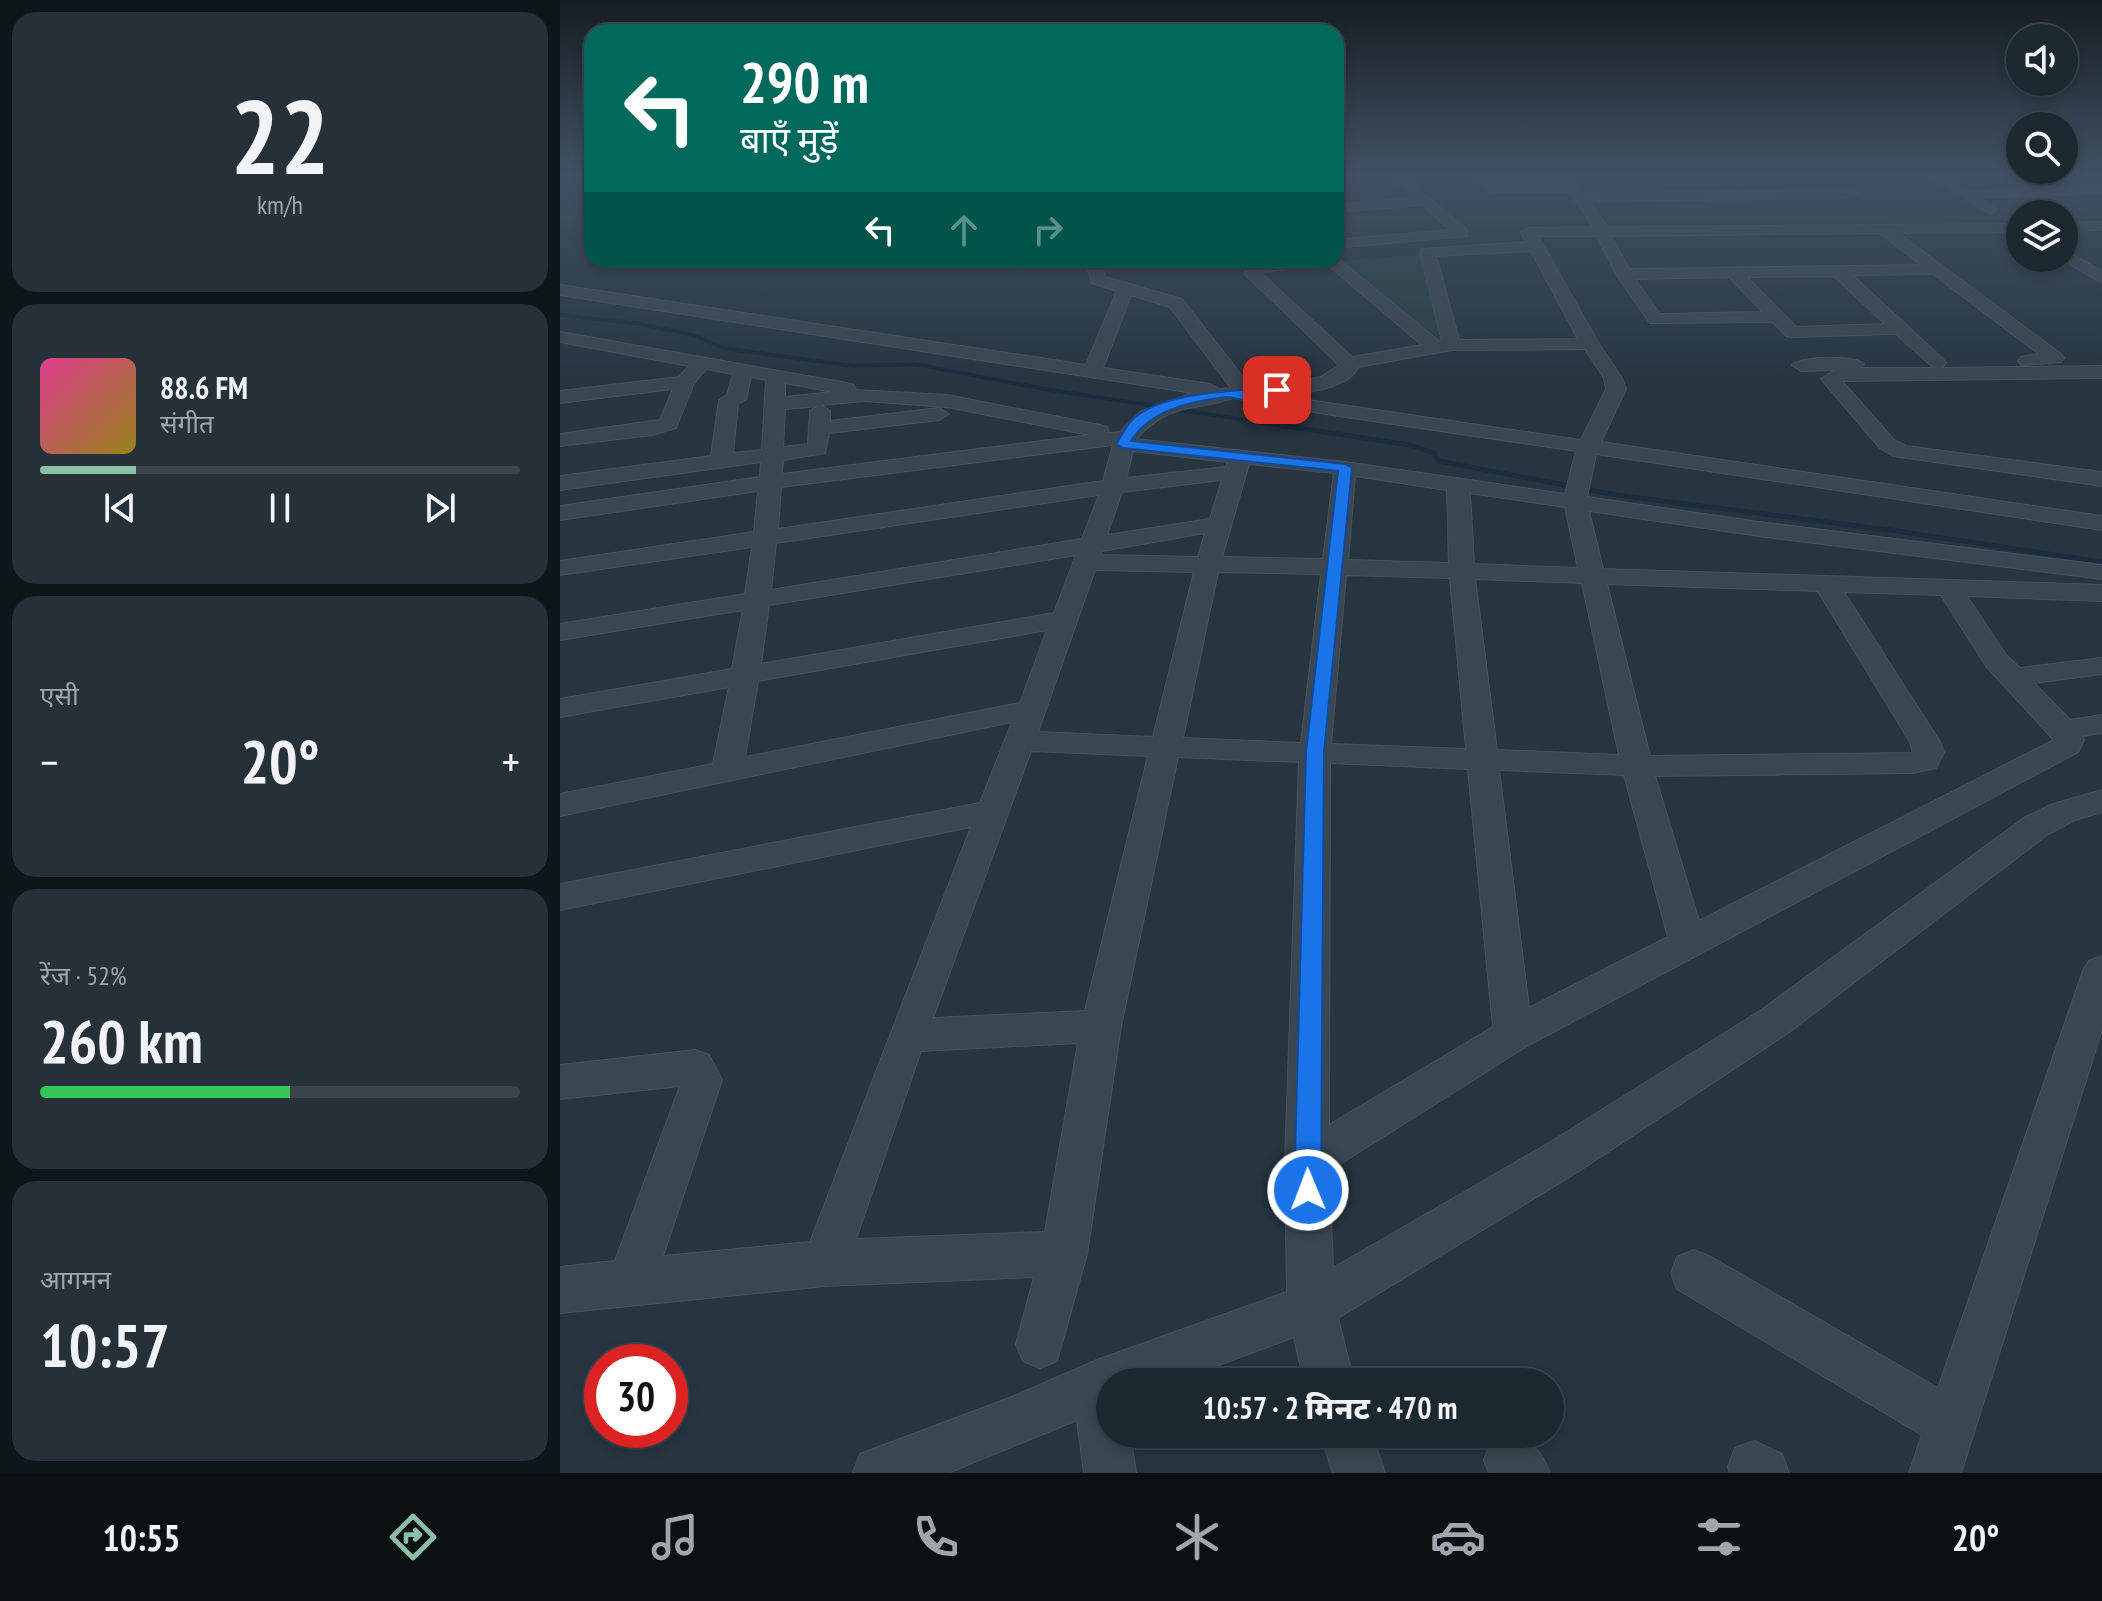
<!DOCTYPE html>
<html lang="hi">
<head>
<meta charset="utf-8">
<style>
	:root { --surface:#1c2830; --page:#253038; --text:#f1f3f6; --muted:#a0a6ab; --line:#3a444c; --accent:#8abfa5 }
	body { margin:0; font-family:"PT Sans Narrow","Noto Sans Devanagari",sans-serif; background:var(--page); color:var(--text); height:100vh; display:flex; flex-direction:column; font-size:30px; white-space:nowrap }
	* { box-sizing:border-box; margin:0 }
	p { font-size:26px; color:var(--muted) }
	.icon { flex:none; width:44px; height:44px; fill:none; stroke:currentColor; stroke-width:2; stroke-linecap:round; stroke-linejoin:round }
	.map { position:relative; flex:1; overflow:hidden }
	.panel { display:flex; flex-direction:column; gap:12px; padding:12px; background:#0f161a; width:560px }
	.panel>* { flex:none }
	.guide { position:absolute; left:24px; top:24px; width:760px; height:244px; border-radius:24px; box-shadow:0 4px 12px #0003,0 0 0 2px var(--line); background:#00695c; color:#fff; overflow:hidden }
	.controls { position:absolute; left:1446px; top:24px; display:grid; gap:16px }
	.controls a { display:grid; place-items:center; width:72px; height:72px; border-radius:50%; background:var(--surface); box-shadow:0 4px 12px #0003,0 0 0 2px var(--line); font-size:40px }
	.speed { position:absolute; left:24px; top:1344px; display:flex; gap:16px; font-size:40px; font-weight:700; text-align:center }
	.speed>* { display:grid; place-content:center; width:104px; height:104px; border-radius:50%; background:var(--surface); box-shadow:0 4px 12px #0003,0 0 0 2px var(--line); line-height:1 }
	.speed .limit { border:12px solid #d22; background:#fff; color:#111 }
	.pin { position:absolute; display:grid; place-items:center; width:68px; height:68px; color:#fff; margin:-34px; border-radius:16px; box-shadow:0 4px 12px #0006 }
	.me { position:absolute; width:88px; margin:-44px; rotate:359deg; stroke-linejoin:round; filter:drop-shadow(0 0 6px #0008) }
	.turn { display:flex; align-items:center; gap:28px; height:168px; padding:0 24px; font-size:36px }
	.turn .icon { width:104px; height:104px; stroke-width:2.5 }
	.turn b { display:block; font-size:56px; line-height:68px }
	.lanes { display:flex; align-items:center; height:76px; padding:0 24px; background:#0003; justify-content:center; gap:40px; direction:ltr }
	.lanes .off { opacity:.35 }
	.big { font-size:60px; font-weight:800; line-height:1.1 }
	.panel .card { flex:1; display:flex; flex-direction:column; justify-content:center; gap:12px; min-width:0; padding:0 28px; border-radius:24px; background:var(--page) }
	.panel .dial { align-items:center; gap:0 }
	.dial b { font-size:104px; line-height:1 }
	.song { display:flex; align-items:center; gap:24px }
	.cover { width:96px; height:96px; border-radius:12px; background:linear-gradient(135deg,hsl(330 70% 55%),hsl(50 70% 35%)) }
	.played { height:8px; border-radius:4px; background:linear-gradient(90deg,var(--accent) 20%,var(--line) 20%) }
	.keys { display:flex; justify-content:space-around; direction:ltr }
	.heat { display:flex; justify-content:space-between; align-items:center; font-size:44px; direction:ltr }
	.charge { height:12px; border-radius:6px; background:linear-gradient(90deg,#34c759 52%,var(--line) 0) }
	.trip { position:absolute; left:536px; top:1368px; width:468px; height:80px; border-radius:40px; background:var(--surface); box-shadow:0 4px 12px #0003,0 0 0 2px var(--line); font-weight:800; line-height:80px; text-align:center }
	.dock { display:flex; height:128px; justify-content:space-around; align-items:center; background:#0b1013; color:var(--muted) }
	.dock .icon { width:56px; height:56px }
	.dock .active { color:var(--accent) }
	.dock b { font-size:36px; color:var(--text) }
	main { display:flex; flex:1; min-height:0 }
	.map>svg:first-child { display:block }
	.green { fill:#284141 }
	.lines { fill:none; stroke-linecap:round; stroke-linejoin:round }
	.stream-far1 { stroke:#192d3f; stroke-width:4 }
	.stream { stroke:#192d3f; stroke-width:5 }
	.minor-casing { stroke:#47525c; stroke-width:2 }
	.minor { fill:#3a4650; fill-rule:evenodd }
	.route { fill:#1a73e8; stroke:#114b97; stroke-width:2 }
</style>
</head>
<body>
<main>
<section class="panel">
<div class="card dial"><b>22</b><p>km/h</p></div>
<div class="card">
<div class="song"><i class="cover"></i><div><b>88.6 FM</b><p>संगीत</p></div></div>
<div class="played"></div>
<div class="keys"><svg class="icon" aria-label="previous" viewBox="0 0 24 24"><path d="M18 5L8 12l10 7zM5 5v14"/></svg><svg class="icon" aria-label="pause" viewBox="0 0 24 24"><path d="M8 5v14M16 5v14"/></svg><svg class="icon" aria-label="next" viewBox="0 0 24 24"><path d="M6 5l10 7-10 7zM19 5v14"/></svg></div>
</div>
<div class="card"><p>एसी</p>
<div class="heat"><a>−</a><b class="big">20°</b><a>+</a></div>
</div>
<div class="card"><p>रेंज · 52%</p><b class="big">260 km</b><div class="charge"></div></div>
<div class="card"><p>आगमन</p><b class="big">10:57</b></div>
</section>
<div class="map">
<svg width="1542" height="1473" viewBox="0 0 1542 1473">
	<rect width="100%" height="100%" fill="#263540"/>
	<polygon class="green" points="862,255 885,343 778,261"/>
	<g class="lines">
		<polyline class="stream-far1" points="0,315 81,324 136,336 163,348 293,366 355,364 484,389 705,423"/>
		<polyline class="stream" points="692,421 850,445 874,453 879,461 1056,495 1337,531 1542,562"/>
		<defs>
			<g id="minor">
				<polygon points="828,174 841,174 907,230 907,236 776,248 776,240 890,230 862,205 776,212 776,204 854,198"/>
				<path d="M911,174H924L933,184H1004L997,174H1009L1024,193L1292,190L1299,194L1292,198L1030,201L1047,227L1460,224V232L1338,233L1501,354L1504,358L1501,362L1461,365L1458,361L1461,357L1479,354L1373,274L1292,275L1383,359L1386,363L1381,368L1542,366V378L1282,381L1334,440L1346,446L1542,472V486L1333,456L1320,448L1261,379L1275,370L1241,371L1232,365C1241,356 1295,355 1304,364L1300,368H1374L1336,334L1232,337L1226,336L1213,322L1090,323L1056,274L1037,236H978L1039,344L1062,378L1066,389L1041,442L1542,516V530L1036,454L1027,497L1199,522L1542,565V579L1199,536L1029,511L1043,569L1542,585V601L1407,596L1446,655L1460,668L1542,658V674L1474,683L1510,720L1542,715V733L1522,736L1524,740L1518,752L967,1046L769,1171L773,1268L989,1143L1200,1011L1464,818L1493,804L1542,790V812L1515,820L1488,834L1228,1033L1019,1171L778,1318L794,1382H744L734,1337L613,1382H550V1434H570L576,1473H524L517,1420L388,1473H293L300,1454L452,1397L537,1360L727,1292L725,1161L739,762L618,757L561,1026L527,1254L497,1361L480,1368L463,1361L456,1344L474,1277L265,1286L0,1313V1267L55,1261L120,1086L0,1099V1065L135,1050L149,1055L162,1080L103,1256L250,1242L411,827L0,910V884L420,803L452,722L0,816V794L153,764L169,687L0,717V699L172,669L183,610L0,640V624L185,594L192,547L0,575V561L194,532L198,491L0,520V506L200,477L201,462L0,490V476L151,456L159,400L167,395L173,374L146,369L134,383L116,428L92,435L0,446V434L100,420L113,389L0,403V391L119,377L129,366L0,342V332L287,383L294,385L296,390L387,395L540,425L547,427L549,433L560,432L580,412L633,393L0,295V285L526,365L557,291L532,283L526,263L528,260H561L542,266L545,277L622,299L693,390L706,393L707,387L761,377L779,365L685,274V268L728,260H776V257L880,342L882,341L860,252L862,249L966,242L961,232L968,228L1033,227L1010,192H930ZM1320,233L1361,265L1069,269L1051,236ZM971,251L1018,339L899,340L876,256ZM768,265L862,345L792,357L700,272ZM1274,276L1325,324L1236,327L1187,277ZM1169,277L1203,312L1100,314L1075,279ZM571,295L610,307L671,388L659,389L650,384L543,368ZM1025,349L1044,378L1046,389L1021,440L721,396C743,392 789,390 798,367L892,350ZM191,377L206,380L202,450L173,453L178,404L186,399ZM225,383L273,392L225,397ZM678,396L691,403L1016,451L1005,494L785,462L576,439C613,399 636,413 678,396ZM304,401L387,407L530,435L222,474L223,460L265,453L269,433L379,420L389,414L379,408L270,421V411L261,405ZM258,406L250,411L248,444L223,447L225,409ZM553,445L543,481L218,529L221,487ZM573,451L668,462L666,467L566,478ZM689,464L774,473L763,559L662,557ZM795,476L887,490L889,563L788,560ZM662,480L650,519L547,535L562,492ZM910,493L1005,507L1018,568L914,564ZM539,495L522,539L211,590L216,543ZM645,533L638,557L540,555L542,551ZM516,555L494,613L201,664L209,605ZM535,570L634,572L593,737L478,732ZM658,572L761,574L741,743L623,738ZM786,575L890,578L906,749L771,744ZM915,579L1022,583L1059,755L937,750ZM1047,584L1258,591L1350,742L1353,753L1090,756ZM1284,592L1381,595L1426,666L1494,740L1139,921L1095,776L1353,773L1376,768L1384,752L1380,742ZM487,630L460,703L185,757L198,681ZM471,751L588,756L525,1011L373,1018ZM770,763L908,769L933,1027L769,1125ZM939,770L1064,775L1108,937L969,1008ZM518,1043L485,1232L296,1239L361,1051Z"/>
				<polygon points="1364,174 1379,174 1410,192 1542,185 1542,193 1419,198 1437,210 1430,214"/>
				<polygon points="1542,222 1542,230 1504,231 1504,223"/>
				<polygon points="1504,250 1542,271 1542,283 1499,258 1504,258"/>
				<polygon points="1542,956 1542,1030 1401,1473 1349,1473 1362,1435 1117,1289 1111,1273 1117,1257 1134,1250 1151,1257 1378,1388 1523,971 1529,961"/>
				<polygon points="760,1434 812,1434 825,1473 773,1473"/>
				<path d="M949,1434C972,1441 982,1452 990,1473H929L924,1460L931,1441Z"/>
				<polygon points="1194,1441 1222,1454 1229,1473 1170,1473 1168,1467 1175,1448"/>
			</g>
		</defs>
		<use href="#minor" class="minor-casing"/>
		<use href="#minor" class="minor"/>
	</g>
	<linearGradient id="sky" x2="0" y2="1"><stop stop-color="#151d23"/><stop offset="0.46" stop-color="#415164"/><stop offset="1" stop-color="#415164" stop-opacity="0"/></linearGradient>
	<rect width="1542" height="380" fill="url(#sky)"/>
	<path class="route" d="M717,387L721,388V393C711,395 700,399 691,400C684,402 674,397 666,397C631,401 590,410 571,441L785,464L792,468L764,752L761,1190L757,1199L748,1203L738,1199L734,1190L746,752L778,471L563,448L556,444C561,437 565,428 570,422C599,390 678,392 717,387Z"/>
</svg>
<div class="controls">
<a><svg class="icon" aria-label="sound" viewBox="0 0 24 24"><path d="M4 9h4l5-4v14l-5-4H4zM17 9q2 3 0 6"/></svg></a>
<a><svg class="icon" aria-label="search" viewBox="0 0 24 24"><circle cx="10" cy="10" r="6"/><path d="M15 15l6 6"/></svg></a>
<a><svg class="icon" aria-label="layers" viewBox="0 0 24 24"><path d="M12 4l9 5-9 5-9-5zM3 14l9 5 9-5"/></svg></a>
</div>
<div class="speed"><div class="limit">30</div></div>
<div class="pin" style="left:717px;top:390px;background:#d93025"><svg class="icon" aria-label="arrive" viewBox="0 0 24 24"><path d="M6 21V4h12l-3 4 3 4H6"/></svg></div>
<svg class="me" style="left:748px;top:1190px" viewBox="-20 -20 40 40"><circle r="17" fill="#1a73e8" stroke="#fff" stroke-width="3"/><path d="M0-11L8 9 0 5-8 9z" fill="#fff"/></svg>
<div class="trip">10:57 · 2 मिनट · 470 m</div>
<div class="guide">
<div class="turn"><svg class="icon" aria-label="left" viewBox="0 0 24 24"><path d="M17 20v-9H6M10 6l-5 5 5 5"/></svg><div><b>290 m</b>बाएँ मुड़ें</div></div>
<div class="lanes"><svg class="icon" aria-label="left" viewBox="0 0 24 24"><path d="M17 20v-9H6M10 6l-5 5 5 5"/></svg><svg class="icon off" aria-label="ahead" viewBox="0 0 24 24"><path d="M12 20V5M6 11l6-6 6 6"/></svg><svg class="icon off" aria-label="right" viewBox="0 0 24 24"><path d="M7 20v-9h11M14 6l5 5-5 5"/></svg></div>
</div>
</div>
</main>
<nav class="dock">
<b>10:55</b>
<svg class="icon active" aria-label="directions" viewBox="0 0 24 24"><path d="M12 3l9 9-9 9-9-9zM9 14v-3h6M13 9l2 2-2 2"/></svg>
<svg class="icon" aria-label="music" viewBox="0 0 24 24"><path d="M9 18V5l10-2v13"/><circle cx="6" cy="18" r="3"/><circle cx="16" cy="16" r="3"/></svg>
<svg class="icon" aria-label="phone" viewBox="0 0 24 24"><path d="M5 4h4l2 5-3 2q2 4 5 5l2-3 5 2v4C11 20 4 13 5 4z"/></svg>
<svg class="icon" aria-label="climate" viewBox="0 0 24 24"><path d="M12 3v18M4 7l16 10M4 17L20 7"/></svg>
<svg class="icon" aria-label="car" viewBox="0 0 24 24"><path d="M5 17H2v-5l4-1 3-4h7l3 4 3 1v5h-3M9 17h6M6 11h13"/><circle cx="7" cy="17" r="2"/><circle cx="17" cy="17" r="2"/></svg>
<svg class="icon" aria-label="filters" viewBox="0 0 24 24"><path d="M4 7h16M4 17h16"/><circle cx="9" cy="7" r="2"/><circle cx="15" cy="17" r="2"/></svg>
<b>20°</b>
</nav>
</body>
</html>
